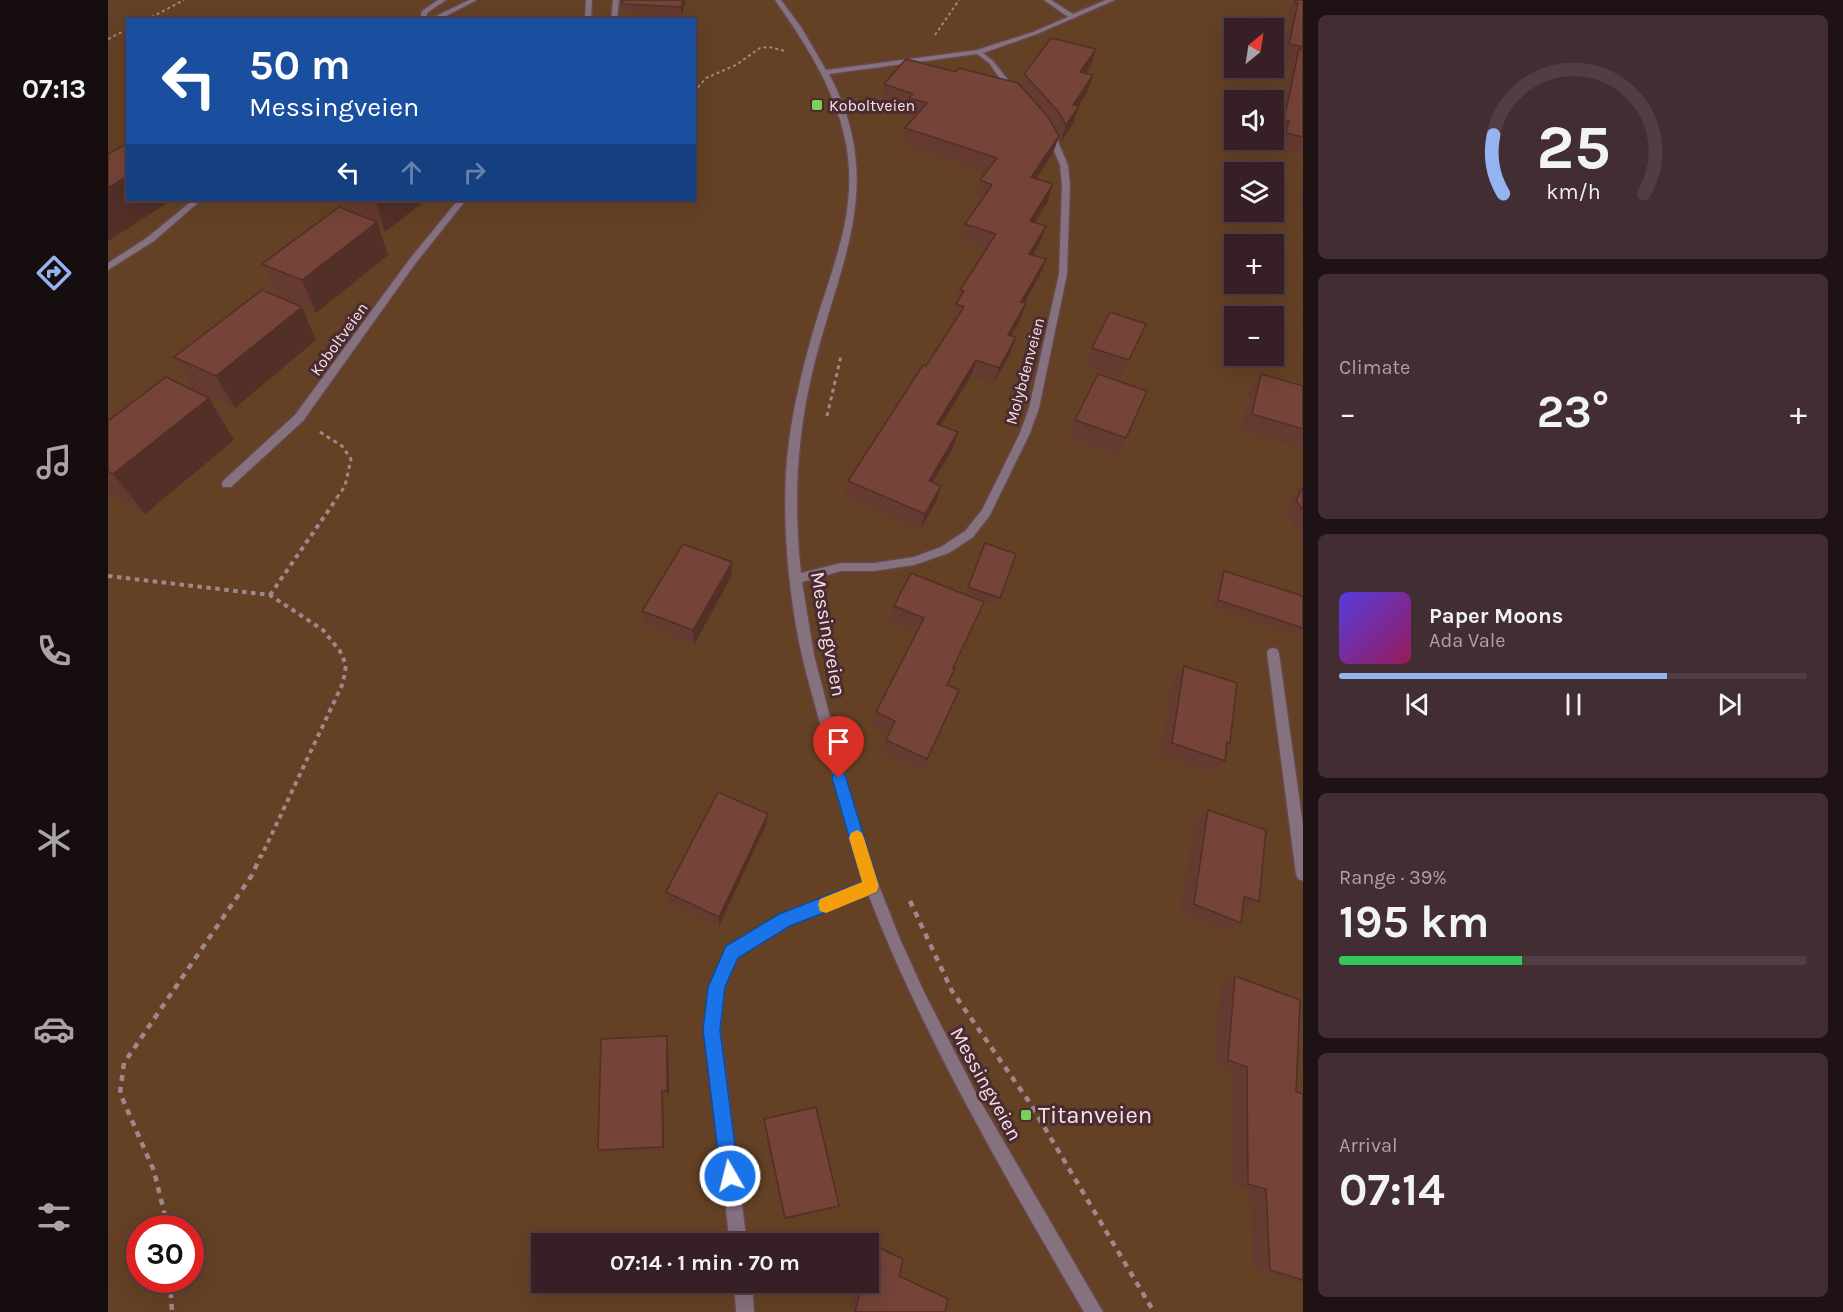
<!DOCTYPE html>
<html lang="en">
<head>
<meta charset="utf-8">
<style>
	:root { --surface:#372025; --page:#422d32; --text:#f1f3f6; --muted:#aaa3a7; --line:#513e42; --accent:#95b2f1 }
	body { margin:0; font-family:Karla,sans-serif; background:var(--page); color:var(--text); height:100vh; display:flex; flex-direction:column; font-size:22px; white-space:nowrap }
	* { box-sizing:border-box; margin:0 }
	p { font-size:20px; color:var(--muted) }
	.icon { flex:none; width:33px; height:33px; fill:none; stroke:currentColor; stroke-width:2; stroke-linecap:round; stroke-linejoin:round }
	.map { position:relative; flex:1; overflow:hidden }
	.panel { display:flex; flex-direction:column; gap:15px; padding:15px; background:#1e1214; width:540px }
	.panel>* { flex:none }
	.banner { position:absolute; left:18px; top:18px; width:570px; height:183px; border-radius:0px; box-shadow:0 6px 24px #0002,0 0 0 2px var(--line); background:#1a4fa0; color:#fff; overflow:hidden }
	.needle { width:39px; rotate:30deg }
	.tools { position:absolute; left:1116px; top:18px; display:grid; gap:12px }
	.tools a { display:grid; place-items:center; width:60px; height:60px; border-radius:0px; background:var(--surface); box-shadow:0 6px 24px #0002,0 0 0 2px var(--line); font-size:30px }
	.speed { position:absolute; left:18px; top:1215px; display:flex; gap:12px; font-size:30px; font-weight:700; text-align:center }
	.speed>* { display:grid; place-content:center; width:78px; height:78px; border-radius:50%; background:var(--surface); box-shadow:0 6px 24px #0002,0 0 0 2px var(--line); line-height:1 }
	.speed .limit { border:9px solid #d22; background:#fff; color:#111 }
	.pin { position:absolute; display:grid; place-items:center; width:51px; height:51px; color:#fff; margin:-62px -26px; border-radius:50% 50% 50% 0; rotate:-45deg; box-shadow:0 0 6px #0007 }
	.pin .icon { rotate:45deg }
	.me { position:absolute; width:66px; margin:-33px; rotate:352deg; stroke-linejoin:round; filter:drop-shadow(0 0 4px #0008) }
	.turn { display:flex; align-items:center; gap:21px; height:126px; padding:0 24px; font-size:27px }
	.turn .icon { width:78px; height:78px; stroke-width:2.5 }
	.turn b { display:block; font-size:42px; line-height:51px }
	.lanes { display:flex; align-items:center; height:57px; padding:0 24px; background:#0003; justify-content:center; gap:30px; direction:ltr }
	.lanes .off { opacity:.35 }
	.big { font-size:45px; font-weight:700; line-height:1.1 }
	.panel .tile { flex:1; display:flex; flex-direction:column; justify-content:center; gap:9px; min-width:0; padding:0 21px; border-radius:9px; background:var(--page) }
	.panel .dial { align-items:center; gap:0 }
	.dial svg { height:156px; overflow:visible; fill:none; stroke:var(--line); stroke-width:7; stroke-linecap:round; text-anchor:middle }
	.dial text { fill:var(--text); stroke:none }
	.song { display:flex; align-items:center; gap:18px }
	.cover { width:72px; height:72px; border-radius:9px; background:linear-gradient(135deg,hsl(250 70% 55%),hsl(330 70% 35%)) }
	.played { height:6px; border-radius:3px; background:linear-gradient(90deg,var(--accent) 70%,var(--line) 70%) }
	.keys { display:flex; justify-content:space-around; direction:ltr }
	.heat { display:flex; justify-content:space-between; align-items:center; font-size:33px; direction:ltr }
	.charge { height:9px; border-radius:4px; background:linear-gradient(90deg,#34c759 39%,var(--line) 0) }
	.trip { position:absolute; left:423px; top:1233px; width:348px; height:60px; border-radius:0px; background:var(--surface); box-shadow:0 6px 24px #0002,0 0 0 2px var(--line); font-weight:700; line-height:60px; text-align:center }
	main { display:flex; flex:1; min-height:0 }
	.menu { display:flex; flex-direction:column; width:108px; justify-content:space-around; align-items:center; background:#160d0f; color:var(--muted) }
	.menu .icon { width:42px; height:42px }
	.menu .active { color:var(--accent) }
	.menu b { font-size:27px; color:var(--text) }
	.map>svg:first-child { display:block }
	.green { fill:#644124; fill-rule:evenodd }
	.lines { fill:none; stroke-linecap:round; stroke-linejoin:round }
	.lane-casing { stroke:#65484e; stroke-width:3 }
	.street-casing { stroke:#65484e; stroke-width:3 }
	.path-far3 { stroke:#a0878c; stroke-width:2; stroke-dasharray:3 3; stroke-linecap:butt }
	.path-far2 { stroke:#a0878c; stroke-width:3; stroke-dasharray:4 4; stroke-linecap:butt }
	.path-far1 { stroke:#a0878c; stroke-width:4; stroke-dasharray:4.5 4.5; stroke-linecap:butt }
	.path { stroke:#a0878c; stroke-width:4.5; stroke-dasharray:6 6; stroke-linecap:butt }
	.lane { fill:#86717e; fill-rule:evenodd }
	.street { fill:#86717e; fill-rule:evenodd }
	.wall { fill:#653a30 }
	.shaded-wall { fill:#522f27 }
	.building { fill:#754338; stroke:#522f27; stroke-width:1.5 }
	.route { fill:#1a73e8; stroke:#114b97; stroke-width:1.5 }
	.slow { fill:#f59e0b }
	.poi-dot { fill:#79d158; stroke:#492b31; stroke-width:2 }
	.labels { text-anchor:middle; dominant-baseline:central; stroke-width:6; stroke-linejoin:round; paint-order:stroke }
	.far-poi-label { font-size:16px; fill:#f7e3e6; stroke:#492b31; text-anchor:start }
	.far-street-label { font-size:16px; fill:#f7e3e6; stroke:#492b31 }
	.street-label { font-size:20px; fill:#f7e3e6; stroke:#492b31 }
	.near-poi-label { font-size:24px; fill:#f7e3e6; stroke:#492b31; text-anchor:start }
</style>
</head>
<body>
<main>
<nav class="menu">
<b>07:13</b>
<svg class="icon active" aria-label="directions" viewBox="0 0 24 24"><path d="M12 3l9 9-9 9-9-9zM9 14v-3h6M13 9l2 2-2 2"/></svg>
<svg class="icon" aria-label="music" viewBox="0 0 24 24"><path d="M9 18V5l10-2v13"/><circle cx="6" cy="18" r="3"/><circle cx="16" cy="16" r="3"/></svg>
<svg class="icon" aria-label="phone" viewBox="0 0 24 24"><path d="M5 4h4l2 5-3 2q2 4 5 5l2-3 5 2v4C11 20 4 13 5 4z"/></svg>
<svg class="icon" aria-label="climate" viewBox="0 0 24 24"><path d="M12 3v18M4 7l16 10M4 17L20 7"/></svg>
<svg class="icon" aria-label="car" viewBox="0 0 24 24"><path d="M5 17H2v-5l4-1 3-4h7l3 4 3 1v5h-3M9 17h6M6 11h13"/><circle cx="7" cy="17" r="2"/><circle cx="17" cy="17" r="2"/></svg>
<svg class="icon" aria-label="filters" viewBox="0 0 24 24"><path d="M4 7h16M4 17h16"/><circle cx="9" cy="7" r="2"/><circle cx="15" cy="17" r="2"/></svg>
</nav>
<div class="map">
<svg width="1195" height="1312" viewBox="0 0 1195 1312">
	<rect width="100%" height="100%" fill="#492b31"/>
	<path class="green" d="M0,0H1195V1312H0ZM20,20H586V200H20ZM1126,28H1166V68H1126ZM1126,100H1166V140H1126ZM1126,172H1166V212H1126ZM1126,244H1166V284H1126ZM1126,316H1166V356H1126ZM32,1228H82V1280H32ZM434,1244H760V1282H434Z"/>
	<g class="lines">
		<defs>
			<g id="lane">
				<polygon points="330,0 338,0 319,13 318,20 312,20 314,11"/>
				<polygon points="505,0 511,0 509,20 503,20"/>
			</g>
			<g id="street">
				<polygon points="361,0 369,0 330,20 320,20"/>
				<polygon points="478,0 484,0 483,20 477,20"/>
				<path d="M667,0H673L693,27L718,70L869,50L925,32L960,17L936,0H943L965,14L998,0H1007L929,34L875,53L885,61L909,91L908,93H902L881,63L869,54L721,74C783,190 725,272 701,387C688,449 686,510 693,573L733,563H766L806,557L833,547L857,531L874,510L912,433L921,408L951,274L954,186L952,165L937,130L944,128L960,165L962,186L959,274L931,408L922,433L882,515L865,537L841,553L806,565L766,571H733L694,582L706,655L746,810L764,868L792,939L816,992L871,1099L995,1312H976C897,1176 817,1041 760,894L682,925L629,957L616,987L612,1030L639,1244H622L596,1030L602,987L619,947L672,915L755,882C738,833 727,782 714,731C706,700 696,669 690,637C680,583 675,526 678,472C681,425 692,377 705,332C724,266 752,209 737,139C726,87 697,43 667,0Z"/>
				<polygon points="85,200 93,200 46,241 0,270 0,263 40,237"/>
				<polygon points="350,200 358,200 307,264 195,421 123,487 115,487 114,484 115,481 187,415 301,260"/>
				<polygon points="1165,648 1169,649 1171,653 1195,825 1195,881 1190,879 1188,874 1159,653 1161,649"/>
				<polygon points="626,1282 644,1282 646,1312 628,1312"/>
			</g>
		</defs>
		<use href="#lane" class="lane-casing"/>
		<use href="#street" class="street-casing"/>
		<g class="path-far3">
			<polyline points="38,20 76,0"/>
			<polyline points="827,35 851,0"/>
			<polyline points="0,39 20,29"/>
			<polyline points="586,92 598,78 628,65 652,48 661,47 677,51"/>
		</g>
		<g class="path-far2">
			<polyline points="719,416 733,356"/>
			<polyline points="212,432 234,446 243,459 237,486 228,499"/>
		</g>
		<g class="path-far1">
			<polyline points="0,576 162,595 215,630 232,651 238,665 235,683 153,857"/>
			<polyline points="162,595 229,498"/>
		</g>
		<g class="path">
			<polyline points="802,901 844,991 922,1103 1046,1312"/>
			<polyline points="60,1228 46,1171 12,1093 16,1063 144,875 153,855"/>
			<polyline points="62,1280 64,1312"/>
		</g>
		<use href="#lane" class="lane"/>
		<use href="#street" class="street"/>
	</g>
	<g class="wall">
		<polygon points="578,0 573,16 514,12 514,4"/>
		<polygon points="1184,0 1195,0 1195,156 1169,149 1172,138 1168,137 1184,63 1173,61 1182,20 1179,19"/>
		<polygon points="983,66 978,73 979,93 970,106 965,124 953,142 950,138 945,153 928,179 940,201 926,223 938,226 932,243 925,255 932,275 916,303 918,303 912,320 903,336 902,354 885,384 863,376 833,425 850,432 845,448 824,483 833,486 828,502 812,530 737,497 740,481 818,366 847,322 843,321 852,290 879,249 852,240 857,224 874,199 868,197 872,180 878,172 794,145 797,128 807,117 798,115 799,110 774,100 776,84 848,72 913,86 916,74"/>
		<polygon points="1195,185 1195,206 1191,204"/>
		<polygon points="235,200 318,200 277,232 271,229 280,255 208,313 169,296 154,264 239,210"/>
		<polygon points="1038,324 1012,378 976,365 984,348"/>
		<polygon points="208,340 127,408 86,389 66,357"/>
		<polygon points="1153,374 1195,386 1195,445 1193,449 1133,431 1141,391"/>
		<polygon points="101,398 126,440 37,514 0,494 0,421"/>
		<polygon points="967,420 1018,438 1009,455 959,437"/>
		<polygon points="1195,482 1195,539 1178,513 1190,488"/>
		<polygon points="877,543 892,598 888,606 861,596 845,668 839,685 851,690 814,771 773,752 781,734 764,726 768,712 809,632 781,621 786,606 857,594"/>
		<polygon points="1116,571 1195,596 1195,631 1190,636 1104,608 1110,578"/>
		<polygon points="623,577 586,645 536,625 534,611"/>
		<polygon points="1076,666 1122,743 1118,746 1117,761 1103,773 1052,755 1064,680"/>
		<polygon points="1100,810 1151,902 1135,911 1133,923 1118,931 1072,913 1086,821"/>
		<polygon points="658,825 611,926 559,902 558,892"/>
		<polygon points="1127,976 1188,1092 1195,1094 1195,1284 1145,1268 1142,1190 1125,1185 1125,1071 1106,1064 1113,982"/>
		<polygon points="560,1042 561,1095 555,1095 556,1150 494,1153 490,1150"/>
		<polygon points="656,1119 731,1206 675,1218 655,1120"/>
		<polygon points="760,1245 765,1245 791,1276 837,1312 741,1312 749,1282 760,1282"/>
	</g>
	<g class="shaded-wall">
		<polygon points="575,0 578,0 573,16 573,7"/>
		<polygon points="988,49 983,66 967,89 972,72"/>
		<polygon points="985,75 979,93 959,122 965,105"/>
		<polygon points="971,106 965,124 953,142 958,125"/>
		<polygon points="951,136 945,153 918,194 923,177"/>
		<polygon points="20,176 20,200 64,200 0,241 0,188"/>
		<polygon points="945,184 940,201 917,238 922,221"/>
		<polygon points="267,200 318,200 277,232"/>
		<polygon points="269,222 280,255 208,313 194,280"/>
		<polygon points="938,226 932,243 916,270 921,254"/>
		<polygon points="938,259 932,275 908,318 913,302"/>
		<polygon points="918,303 912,320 894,351 900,335"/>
		<polygon points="194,307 208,340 127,408 108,376"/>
		<polygon points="908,337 902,354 885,384 891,368"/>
		<polygon points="868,360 863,376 824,440 829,424"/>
		<polygon points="101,398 126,440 37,514 5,474"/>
		<polygon points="850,432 845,448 816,497 821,481"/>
		<polygon points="833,486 828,502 812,530 817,514"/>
		<polygon points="624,562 623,577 586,645 585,630"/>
		<polygon points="660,814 658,825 611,926 611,917"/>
		<polygon points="559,1036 560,1042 561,1095 559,1091"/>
		<polygon points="554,1091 555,1095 556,1150 555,1147"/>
	</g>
	<g class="building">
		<polygon points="515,0 575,0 573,7 514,4"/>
		<polygon points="1188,0 1195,0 1195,47 1181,44 1190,3 1187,3"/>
		<polygon points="943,38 988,49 972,72 985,75 965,105 971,106 958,125 950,111 916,74"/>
		<polygon points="1191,49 1195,50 1195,137 1178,133 1181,121 1176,120"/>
		<polygon points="798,59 848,72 851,68 910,83 940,117 951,136 923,177 945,184 922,221 938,226 921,254 938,259 913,302 918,303 900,335 908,337 891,368 868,360 829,424 850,432 821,481 833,486 817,514 740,481 815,365 818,366 856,307 848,304 856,291 852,290 888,234 857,224 884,185 872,180 889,158 797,128 819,103 801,98 805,94 776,84"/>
		<polygon points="20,143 20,176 0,188 0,154"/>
		<polygon points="231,207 269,222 194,280 154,264"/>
		<polygon points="154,290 194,307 108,376 66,357"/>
		<polygon points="1002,312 1038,324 1021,360 984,348"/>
		<polygon points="990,374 1039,391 1018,438 967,420"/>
		<polygon points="1153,374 1195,386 1195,429 1144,414"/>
		<polygon points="58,377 101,398 5,474 0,471 0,421"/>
		<polygon points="1195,487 1195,510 1188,500"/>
		<polygon points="877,543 908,554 892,598 860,587"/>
		<polygon points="575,544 624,562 585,630 534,611"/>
		<polygon points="1116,571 1195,596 1195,628 1110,600"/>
		<polygon points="803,573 876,602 845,668 847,668 839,685 851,690 819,759 778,740 787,721 768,712 816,618 786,606"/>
		<polygon points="1076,666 1129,683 1122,743 1119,742 1117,761 1064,743"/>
		<polygon points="610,792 660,814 611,917 558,892"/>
		<polygon points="1100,810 1158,830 1151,902 1136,896 1133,923 1086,904"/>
		<polygon points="1127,976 1192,1000 1188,1092 1195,1094 1195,1280 1162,1270 1158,1189 1140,1184 1139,1067 1120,1060"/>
		<polygon points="559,1036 559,1091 554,1091 555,1147 490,1150 493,1039"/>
		<polygon points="708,1107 731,1206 677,1218 656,1119"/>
		<polygon points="765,1245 795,1259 791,1276 840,1299 837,1312 747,1312 755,1282 760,1282 760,1261"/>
	</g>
	<polygon class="route" points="731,771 736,773 738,778 771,886 769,892 682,926 630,958 617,987 612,1030 631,1176 628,1183 622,1186 615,1183 613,1176 595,1030 600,987 618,946 671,914 754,882 724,778 726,773"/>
	<polygon class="slow" points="749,830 754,833 756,838 771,886 769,892 718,913 712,911 710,905 712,899 754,882 741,838 743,833"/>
	<g class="poi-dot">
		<rect x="703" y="99" width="12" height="12" rx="3"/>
		<rect x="912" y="1109" width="12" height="12" rx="3"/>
	</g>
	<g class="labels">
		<g class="far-poi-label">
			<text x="721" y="105">Koboltveien</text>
		</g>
		<g class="far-street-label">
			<text transform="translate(231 339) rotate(-54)">Koboltveien</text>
			<text transform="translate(917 371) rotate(-75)">Molybdenveien</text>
		</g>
		<g class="street-label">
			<text transform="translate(720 634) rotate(80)">Messingveien</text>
			<text transform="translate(878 1084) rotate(61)">Messingveien</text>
		</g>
		<g class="near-poi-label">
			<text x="930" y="1115">Titanveien</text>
		</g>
	</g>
</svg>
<div class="tools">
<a><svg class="needle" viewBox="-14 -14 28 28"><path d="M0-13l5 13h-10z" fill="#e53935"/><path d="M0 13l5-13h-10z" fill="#aaa3a7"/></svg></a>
<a><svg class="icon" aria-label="sound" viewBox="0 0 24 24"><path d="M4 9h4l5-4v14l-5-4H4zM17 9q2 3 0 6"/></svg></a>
<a><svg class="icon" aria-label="layers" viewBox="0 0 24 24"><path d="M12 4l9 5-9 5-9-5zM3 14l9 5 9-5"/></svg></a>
<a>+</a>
<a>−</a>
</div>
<div class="speed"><div class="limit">30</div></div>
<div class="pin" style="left:731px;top:778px;background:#d93025"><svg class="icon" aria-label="arrive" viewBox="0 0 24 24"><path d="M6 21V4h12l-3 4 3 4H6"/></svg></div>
<svg class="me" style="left:622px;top:1176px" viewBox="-20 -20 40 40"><circle r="17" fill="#1a73e8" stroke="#fff" stroke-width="3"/><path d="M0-11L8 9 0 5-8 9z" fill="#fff"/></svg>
<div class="trip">07:14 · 1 min · 70 m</div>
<div class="banner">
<div class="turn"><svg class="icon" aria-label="left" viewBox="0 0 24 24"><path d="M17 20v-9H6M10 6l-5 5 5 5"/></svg><div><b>50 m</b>Messingveien</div></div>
<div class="lanes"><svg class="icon" aria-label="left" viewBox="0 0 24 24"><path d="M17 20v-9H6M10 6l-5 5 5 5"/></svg><svg class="icon off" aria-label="ahead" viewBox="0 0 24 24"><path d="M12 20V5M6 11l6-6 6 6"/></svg><svg class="icon off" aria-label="right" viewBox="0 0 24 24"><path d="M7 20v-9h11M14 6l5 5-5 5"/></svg></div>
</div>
</div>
<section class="panel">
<div class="tile dial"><svg viewBox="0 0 100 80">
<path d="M14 69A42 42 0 1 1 86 69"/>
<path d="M14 69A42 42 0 0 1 9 39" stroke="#95b2f1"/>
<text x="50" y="56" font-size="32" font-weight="700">25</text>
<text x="50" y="72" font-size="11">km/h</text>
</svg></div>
<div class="tile"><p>Climate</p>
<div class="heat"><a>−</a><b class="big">23°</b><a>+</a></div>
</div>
<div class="tile">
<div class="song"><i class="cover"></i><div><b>Paper Moons</b><p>Ada Vale</p></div></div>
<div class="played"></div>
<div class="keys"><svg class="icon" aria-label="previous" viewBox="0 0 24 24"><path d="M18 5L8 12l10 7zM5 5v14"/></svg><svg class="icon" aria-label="pause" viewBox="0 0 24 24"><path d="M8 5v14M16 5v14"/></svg><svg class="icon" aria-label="next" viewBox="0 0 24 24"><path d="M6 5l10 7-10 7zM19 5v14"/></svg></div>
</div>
<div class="tile"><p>Range · 39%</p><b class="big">195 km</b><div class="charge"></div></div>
<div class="tile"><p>Arrival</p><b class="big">07:14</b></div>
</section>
</main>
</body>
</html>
